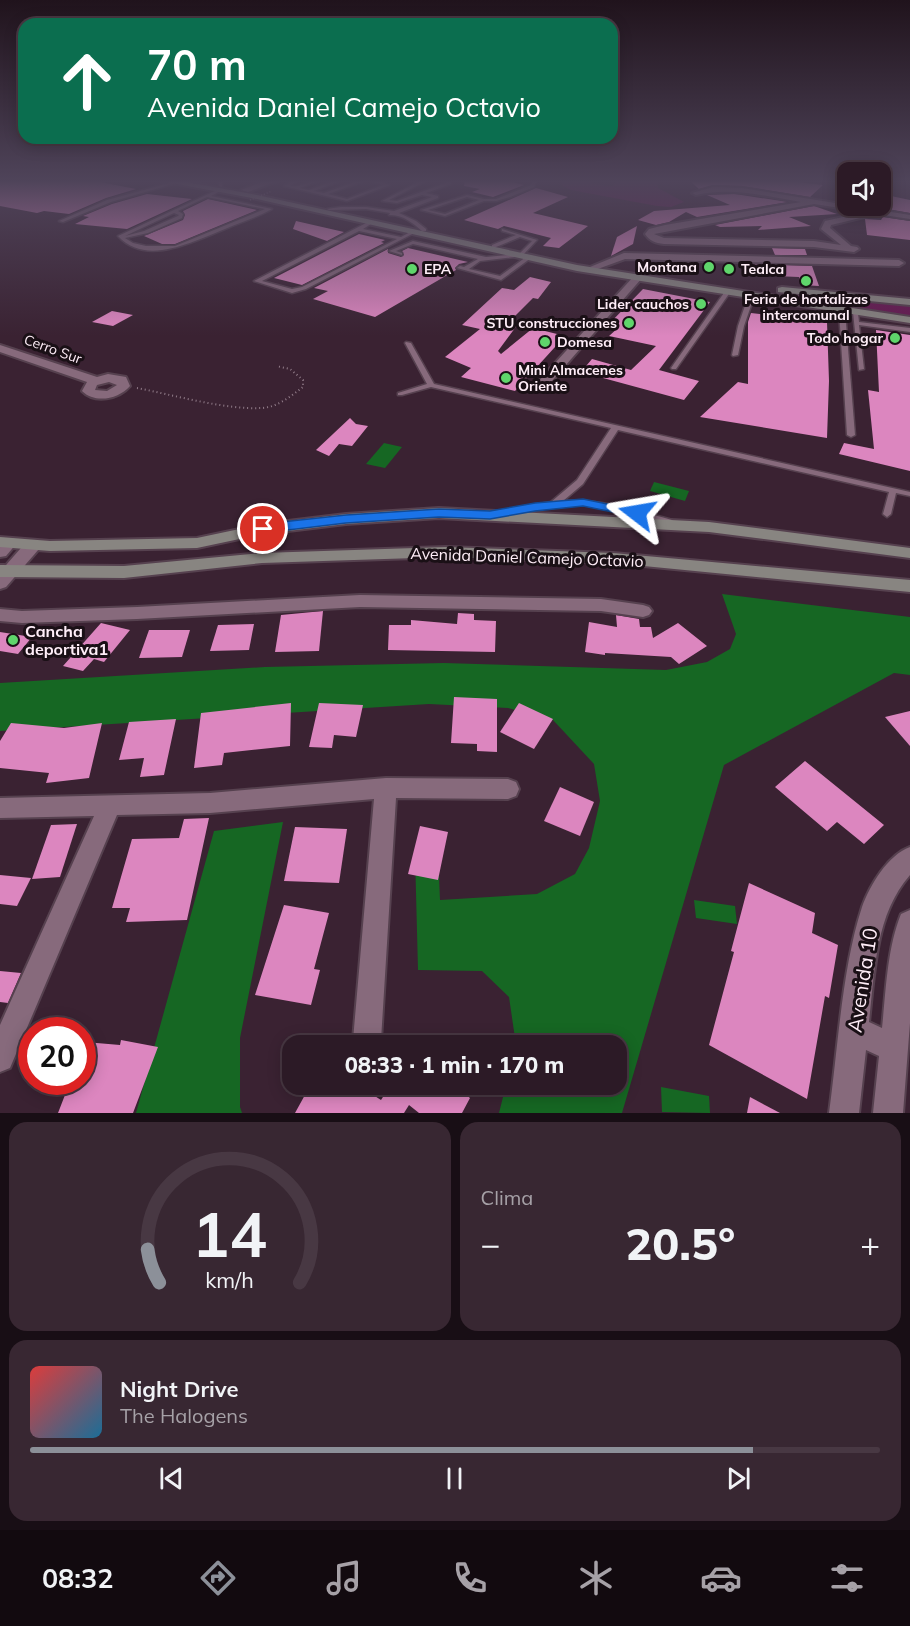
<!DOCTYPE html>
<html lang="es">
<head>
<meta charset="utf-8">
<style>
	:root { --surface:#2c1a26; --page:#382732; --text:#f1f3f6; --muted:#a6a1a7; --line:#483843; --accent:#8c9099 }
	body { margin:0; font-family:Mulish,sans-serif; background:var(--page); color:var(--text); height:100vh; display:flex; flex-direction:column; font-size:22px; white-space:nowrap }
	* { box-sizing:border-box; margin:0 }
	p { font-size:20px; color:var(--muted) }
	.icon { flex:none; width:33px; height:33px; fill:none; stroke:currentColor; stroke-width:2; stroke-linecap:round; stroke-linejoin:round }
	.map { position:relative; height:1113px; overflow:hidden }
	.drawer { display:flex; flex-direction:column; gap:9px; padding:9px; background:#180e15; flex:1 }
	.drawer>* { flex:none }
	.top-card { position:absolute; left:18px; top:18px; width:600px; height:126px; border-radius:18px; box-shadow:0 3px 15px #0003,0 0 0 2px var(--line); background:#0b6e4f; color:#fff; overflow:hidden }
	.controls { position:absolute; left:837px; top:162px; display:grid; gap:12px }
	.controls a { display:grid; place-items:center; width:54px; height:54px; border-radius:12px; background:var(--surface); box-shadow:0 3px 15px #0003,0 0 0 2px var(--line); font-size:30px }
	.speed { position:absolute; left:18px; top:1017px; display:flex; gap:12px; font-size:30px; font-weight:700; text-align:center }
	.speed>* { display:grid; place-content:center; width:78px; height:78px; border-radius:50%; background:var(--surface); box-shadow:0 3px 15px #0003,0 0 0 2px var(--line); line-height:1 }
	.speed .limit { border:9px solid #d22; background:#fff; color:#111 }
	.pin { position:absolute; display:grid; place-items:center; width:51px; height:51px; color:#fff; margin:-26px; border:3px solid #fff; border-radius:50%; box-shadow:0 2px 6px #0007 }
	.me { position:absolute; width:66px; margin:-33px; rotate:284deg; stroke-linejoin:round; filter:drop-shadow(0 0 4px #0008) }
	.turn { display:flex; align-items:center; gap:21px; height:126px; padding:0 30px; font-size:27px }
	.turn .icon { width:78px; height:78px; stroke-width:2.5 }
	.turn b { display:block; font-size:42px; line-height:51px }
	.big { font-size:45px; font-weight:800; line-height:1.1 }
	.drawer .card { flex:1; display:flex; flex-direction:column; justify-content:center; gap:9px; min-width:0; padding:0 21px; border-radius:18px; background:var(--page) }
	.drawer .dial { align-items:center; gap:0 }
	.dial svg { height:156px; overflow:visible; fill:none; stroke:var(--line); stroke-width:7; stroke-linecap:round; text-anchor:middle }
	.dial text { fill:var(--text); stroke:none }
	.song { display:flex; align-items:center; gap:18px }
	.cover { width:72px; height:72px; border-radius:9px; background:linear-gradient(135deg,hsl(0 70% 55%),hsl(200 70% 35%)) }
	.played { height:6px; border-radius:3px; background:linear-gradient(90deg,var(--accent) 85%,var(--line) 85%) }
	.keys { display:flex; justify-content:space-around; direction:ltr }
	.heat { display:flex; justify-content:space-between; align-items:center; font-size:33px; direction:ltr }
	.drawer .tiles { flex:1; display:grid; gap:9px; grid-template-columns:1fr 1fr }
	.card:last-child { grid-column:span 2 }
	.trip { position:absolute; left:282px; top:1035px; width:345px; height:60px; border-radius:18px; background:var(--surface); box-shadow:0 3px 15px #0003,0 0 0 2px var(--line); font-weight:800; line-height:60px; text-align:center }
	.tab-bar { display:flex; height:96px; justify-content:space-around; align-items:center; background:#120a0f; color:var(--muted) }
	.tab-bar .icon { width:42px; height:42px }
	.tab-bar .current { color:var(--accent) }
	.tab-bar b { font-size:27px; color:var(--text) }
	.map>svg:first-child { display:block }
	.green { fill:#661951 }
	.water { fill:#166723 }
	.building { fill:#dc86bf }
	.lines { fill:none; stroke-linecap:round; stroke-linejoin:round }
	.service-casing { stroke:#56414f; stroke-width:3 }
	.minor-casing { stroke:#56414f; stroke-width:4 }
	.secondary-casing { stroke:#56414f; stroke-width:4 }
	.path { stroke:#917c89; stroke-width:2; stroke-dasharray:1 3; stroke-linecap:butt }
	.service { fill:#876a7c; fill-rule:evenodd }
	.minor { fill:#876a7c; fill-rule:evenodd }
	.secondary { fill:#888581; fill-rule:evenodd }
	.path-bridge { stroke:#917c89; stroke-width:1.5; stroke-dasharray:1 2; stroke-linecap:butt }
	.route { fill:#1a73e8; stroke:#114b97; stroke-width:1.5 }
	.poi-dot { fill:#5fd56b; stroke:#1a1016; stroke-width:2 }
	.labels { text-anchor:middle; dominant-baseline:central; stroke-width:6; stroke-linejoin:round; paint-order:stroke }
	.far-poi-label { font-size:14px; font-weight:bold; fill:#ffeef8; stroke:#1a1016; text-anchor:end }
	.far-street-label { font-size:14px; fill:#ffeef8; stroke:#1a1016 }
	.street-label { font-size:16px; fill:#ffeef8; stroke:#1a1016 }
	.poi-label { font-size:16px; font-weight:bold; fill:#ffeef8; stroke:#1a1016; text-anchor:start }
	.near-street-label { font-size:20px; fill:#ffeef8; stroke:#1a1016 }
</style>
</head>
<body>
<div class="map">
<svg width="910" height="1113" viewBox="0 0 910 1113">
	<rect width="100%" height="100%" fill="#3a2232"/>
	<g class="green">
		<polygon points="560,180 588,180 593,184 612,186 619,180 661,180 657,184 658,188 684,202 671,207 657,206 571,190 563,186"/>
		<polygon points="786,295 889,302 910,306 910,316"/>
	</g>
	<g class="water">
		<polygon points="384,443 402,447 385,468 366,464"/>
		<polygon points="654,482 689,491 685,501 650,491"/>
		<polygon points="722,594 910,617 910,675 894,673 724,765 622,1113 499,1113 506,1085 616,1084 616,1046 516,1045 509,997 482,971 418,970 415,854 438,853 440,900 537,894 575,874 589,848 600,801 594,764 553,720 508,708 429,704 0,731 0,683 265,667 444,663 666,670 707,662 730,649 736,634"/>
		<polygon points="283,822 240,1038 240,1107 242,1113 136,1113 214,831"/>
		<polygon points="694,900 735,906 737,924 696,918"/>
		<polygon points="661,1087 709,1096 710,1113 662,1112"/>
	</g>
	<g class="building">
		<polygon points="0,180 90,180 136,189 106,198 69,214 44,211 37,213 0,206"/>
		<polygon points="465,180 504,180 524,185 493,197 472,192 480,189 464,186"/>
		<polygon points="689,180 780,180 823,185 810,197 742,186 713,185 699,189"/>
		<polygon points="536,188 568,197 533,213 588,226 559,248 543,246 551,238 504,226 498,229 464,220"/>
		<polygon points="147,194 192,199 127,229 75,224 89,217 83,216 112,204"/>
		<polygon points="735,194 788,202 697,217 686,212 669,222 656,225 638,220 654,211 730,205 707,195"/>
		<polygon points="891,196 910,200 910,213 888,209"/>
		<polygon points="208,199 257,210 175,244 162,244 144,236 183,220 185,215 183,211"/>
		<polygon points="814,206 837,214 789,217 811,226 758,230 762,226 720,227 715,225"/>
		<polygon points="883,217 910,221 910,240 867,235 865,219 881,220"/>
		<polygon points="296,221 344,232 327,241 293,229"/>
		<polygon points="637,226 633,244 611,256 617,237"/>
		<polygon points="359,234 385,240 381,242 384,243 302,285 274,278"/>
		<polygon points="408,248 468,262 459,264 455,268 456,270 375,317 313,299 328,291 314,288 388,249 388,253 401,257 404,255 402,251"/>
		<polygon points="772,248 805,249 807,255 775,255"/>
		<polygon points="741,264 812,266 819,286 802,285 799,277 750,275"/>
		<polygon points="530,277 551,282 538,299 533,298 509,322 518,324 498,351 501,354 533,328 565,336 515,391 461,377 471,368 445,357 480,329 462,325 502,288 514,290"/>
		<polygon points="643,289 710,302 659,370 699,381 684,400 581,372 592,359 631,370 656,346 609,336 619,327 609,324"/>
		<polygon points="112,311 133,315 113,326 92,322"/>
		<polygon points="751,313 827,322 829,381 827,438 700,417 738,382 748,384 748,322"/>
		<polygon points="876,330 910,335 910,471 839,454 844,443 874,449 868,390 879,392"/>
		<polygon points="350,418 356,424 368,426 352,446 339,444 329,456 316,450"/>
		<polygon points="323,611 319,651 275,652 281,615"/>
		<polygon points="458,613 474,614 474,620 496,621 495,652 388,650 389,625 411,625 411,620 457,624"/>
		<polygon points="616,615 639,619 640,627 651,627 653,638 678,623 707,646 679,664 671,657 605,653 605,655 585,652 589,622 617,627"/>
		<polygon points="101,623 130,630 104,662 94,659 83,671 63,666"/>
		<polygon points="254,624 249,650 210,651 218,625"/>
		<polygon points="149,630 190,630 182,657 139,658"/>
		<polygon points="0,632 32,637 18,654 0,651"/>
		<polygon points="454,697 497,699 497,752 477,751 477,744 451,743"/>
		<polygon points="291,703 290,746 224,753 222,765 194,768 201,713"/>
		<polygon points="319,703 363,705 356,737 334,735 332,748 309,747"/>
		<polygon points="519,703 553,719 534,749 500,732"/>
		<polygon points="910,711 910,746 885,717"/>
		<polygon points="176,719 164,775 140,777 144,758 119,760 129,722"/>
		<polygon points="11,723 64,728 102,723 89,778 46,783 49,773 0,768 0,741"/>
		<polygon points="805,761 884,825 864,844 837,822 827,831 775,787"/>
		<polygon points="560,787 594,802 580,836 544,821"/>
		<polygon points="209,818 187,920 126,922 130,908 112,908 132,839 179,838 184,819"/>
		<polygon points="77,824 60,877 32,879 51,825"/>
		<polygon points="420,826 448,832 438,880 408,874"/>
		<polygon points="295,827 347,829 339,883 284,881"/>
		<polygon points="0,875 31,878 17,906 0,904"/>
		<polygon points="749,883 815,913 812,933 838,945 829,998 825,996 807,1099 709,1045 734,952 731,951"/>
		<polygon points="284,905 329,913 314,969 320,970 311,1005 255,995"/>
		<polygon points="0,971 21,973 8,1003 0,1002"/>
		<polygon points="121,1040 158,1047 133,1113 58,1113 70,1082 82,1082 82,1049 85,1042 120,1045"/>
		<polygon points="311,1084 356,1084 381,1100 390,1086 401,1096 409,1084 453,1084 470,1098 462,1113 419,1113 409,1105 404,1113 295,1113"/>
		<polygon points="750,1097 780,1113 747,1113"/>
	</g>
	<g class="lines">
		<defs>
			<g id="service">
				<polygon points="194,180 204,180 196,182"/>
				<polygon points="218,180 222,180 222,187 219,186"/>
				<path d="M293,180H299L290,186C300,188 310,180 321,180L300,188L309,190L336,180H343L314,191L324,193L360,180H367L328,194L347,199L383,185L368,180H375L390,185L347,201L284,186Z"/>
				<path d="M422,180H428L389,200L397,201L448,182L447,180H451V184L426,193L438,196V198L399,213L416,221L426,229V231H422C413,223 402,214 389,215L390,213L366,209L329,210L327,209L341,207H366L394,211L432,197L422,195L397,203L382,201Z"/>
				<path d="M533,181L536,182L534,187L510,197L496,201H484L445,216L421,210L467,195L484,199H496L531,185ZM467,197L479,200L445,214L428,210Z"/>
				<polygon points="173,182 176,183 111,202 63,222 59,221 107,200"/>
				<path d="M219,189L222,190L211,196L272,209C258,217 241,222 225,229C194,241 146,267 118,236ZM207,197L265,209L175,246H146L133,243L125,238L148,233L182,218L183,214L178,211ZM174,213L179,215L178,216L144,231L125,236Z"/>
				<path d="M370,221L374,222L363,229L401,237L412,231L416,232L306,289L292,293L254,281ZM359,231L397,239L302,287L292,289L262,281Z"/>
				<polygon points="502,229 537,240 523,255 520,253 532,241 520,237 496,247 492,247 492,245 516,235 502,231"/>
				<polygon points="413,241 486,257 517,254 517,256 515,257 480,261 469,269 500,276 526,257 531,258 501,280 457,268 460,266 464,267 478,259 413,244 396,251 402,253 402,255 389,251"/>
				<polygon points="726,290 731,291 676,369 672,369 671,368"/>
				<polygon points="752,292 755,294 744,326 738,355 733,356 732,355 738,326 749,294"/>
				<polygon points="842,309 845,311 855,435 851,437 847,435 839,311"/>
				<polygon points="853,312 858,313 859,322 910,328 910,332 859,325 864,369 859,370"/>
				<path d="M406,342L411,343L434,384L910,492V496L896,493L891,514L887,517L883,514L889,492L618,430L583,484L563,501C601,499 635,510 672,520L673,522L672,524L669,525C645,518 621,509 597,506C564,503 532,510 500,517L497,516L496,514L500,511L551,502L577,480L611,428L431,387L402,395H398V393L427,384L405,343Z"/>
			</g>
			<g id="minor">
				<polygon points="267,180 280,180 248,192 241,190"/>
				<path d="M713,187L742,188L910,215V219L877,214L831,225L830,228L851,246L857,247L859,249L854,252L814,247L664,244C655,243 650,241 645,234L649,229L665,225L801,202C766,196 731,187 696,195L692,193ZM814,204L866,212L825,221L821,229L841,245L814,241L664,238L654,234Z"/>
				<polygon points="624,253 899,260 904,263 899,266 625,259 595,270 590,267"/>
				<polygon points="634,276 642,278 544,390 536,390 534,387 536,384"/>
				<path d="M0,345L97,377L108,374L126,377L130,386C119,399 95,404 82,391L87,382L0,352ZM109,382L117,385L107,391L95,390L97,385Z"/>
				<polygon points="9,538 15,539 17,543 6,556 0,557 0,543"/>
				<polygon points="33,540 39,541 41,545 39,549 6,587 0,589 0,572 27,541"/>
				<polygon points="360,595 601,599 643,605 649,607 652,611 649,615 643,617 601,611 360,607 137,619 22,623 0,621 0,609 22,611 137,607"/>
				<polygon points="386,778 508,779 516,782 519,789 516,796 508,799 396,798 381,1040 379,1046 355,1046 353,1040 374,799 210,813 117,815 10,1068 0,1072 0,1025 94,816 0,818 0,798 210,793"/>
				<path d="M910,847V875C875,915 875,971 869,1022L882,1028C886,991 887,949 901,914L910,910V1023L903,1113H873L879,1056L866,1050L859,1113H829C838,1048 842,968 862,907C870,885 888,855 910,847Z"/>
			</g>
			<g id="secondary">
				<polygon points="156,180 175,180 257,195 577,265 910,317 910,323 577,271 257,199"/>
				<polygon points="782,287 910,299 910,305 778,292 778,288"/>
				<polygon points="439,508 709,522 910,548 910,558 709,532 439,518 346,524 263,534 197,548 50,551 0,547 0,537 50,541 197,538 263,524 346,514"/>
				<polygon points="446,547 613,553 910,580 910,592 613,563 446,557 262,563 124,578 0,577 0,565 124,566 262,553"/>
			</g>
		</defs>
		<use href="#service" class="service-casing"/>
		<use href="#minor" class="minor-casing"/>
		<use href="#secondary" class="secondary-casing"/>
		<path class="path" d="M137,388C174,395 225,410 262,408C278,407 291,396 303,387V380L290,369L276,366"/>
		<use href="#service" class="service"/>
		<use href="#minor" class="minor"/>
		<use href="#secondary" class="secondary"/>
		<polyline class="path-bridge" points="250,200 272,191"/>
	</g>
	<linearGradient id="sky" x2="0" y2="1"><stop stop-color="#20131c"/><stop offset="0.54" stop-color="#4f445a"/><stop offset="1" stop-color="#4f445a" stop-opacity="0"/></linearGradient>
	<rect width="910" height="336" fill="url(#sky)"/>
	<polygon class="route" points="583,499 637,510 643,513 637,517 583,506 535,511 490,519 439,517 346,523 263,533 256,529 263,524 346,515 439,509 490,511 535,503"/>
	<g class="poi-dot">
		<circle cx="709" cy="267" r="6"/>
		<circle cx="412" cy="269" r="6"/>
		<circle cx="729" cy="269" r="6"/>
		<circle cx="806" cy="281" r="6"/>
		<circle cx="701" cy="304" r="6"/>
		<circle cx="629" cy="323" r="6"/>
		<circle cx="895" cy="338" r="6"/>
		<circle cx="545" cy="342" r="6"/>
		<circle cx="506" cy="378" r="6"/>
		<circle cx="13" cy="640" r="6"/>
	</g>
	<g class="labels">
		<g class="far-poi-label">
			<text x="697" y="267">Montana</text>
			<text x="424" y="269" text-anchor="start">EPA</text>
			<text x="741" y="269" text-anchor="start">Tealca</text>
			<text x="806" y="299" text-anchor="middle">Feria de hortalizas<tspan x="806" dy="16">intercomunal</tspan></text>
			<text x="689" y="304">Lider cauchos</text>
			<text x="617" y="323">STU construcciones</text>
			<text x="883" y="338">Todo hogar</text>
			<text x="557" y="342" text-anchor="start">Domesa</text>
			<text x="518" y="370" text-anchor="start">Mini Almacenes<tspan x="518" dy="16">Oriente</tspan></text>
		</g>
		<g class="far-street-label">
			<text transform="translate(53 349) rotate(20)">Cerro Sur</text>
		</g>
		<g class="street-label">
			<text transform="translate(527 557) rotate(2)">Avenida Daniel Camejo Octavio</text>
		</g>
		<g class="poi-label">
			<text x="25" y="631">Cancha<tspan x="25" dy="18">deportiva1</tspan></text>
		</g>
		<g class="near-street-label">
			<text transform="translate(862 980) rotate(-81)">Avenida 10</text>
		</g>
	</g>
</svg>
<div class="controls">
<a><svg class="icon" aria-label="sound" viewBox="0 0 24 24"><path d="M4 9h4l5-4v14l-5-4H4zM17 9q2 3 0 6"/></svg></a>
</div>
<div class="speed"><div class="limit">20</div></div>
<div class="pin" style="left:263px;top:529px;background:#d93025"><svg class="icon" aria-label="arrive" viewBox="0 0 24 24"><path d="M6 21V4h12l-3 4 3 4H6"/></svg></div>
<svg class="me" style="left:637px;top:513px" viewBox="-20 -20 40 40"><path d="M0-17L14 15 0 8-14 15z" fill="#1a73e8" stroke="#fff" stroke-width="4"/></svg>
<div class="trip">08:33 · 1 min · 170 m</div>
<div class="top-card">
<div class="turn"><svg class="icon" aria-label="ahead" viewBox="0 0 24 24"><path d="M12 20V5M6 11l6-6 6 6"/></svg><div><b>70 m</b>Avenida Daniel Camejo Octavio</div></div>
</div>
</div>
<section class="drawer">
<div class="tiles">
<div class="card dial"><svg viewBox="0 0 100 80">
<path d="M14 69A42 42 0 1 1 86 69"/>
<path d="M14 69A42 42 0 0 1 8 52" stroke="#8c9099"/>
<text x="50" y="56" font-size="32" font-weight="700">14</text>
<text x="50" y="72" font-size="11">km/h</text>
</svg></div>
<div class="card"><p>Clima</p>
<div class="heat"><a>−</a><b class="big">20.5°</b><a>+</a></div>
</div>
<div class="card">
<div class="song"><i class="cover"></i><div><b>Night Drive</b><p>The Halogens</p></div></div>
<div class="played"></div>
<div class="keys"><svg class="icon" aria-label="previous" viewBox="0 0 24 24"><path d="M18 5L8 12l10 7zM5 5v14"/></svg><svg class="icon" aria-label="pause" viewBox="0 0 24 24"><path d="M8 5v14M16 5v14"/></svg><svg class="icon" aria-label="next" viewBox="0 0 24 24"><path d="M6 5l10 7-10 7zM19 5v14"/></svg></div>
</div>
</div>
</section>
<nav class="tab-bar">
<b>08:32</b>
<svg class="icon current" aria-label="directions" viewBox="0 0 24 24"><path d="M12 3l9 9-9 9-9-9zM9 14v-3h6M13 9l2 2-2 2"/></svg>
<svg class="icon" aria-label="music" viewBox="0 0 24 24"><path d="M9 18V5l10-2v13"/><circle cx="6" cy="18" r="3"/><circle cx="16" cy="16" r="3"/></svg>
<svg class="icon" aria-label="phone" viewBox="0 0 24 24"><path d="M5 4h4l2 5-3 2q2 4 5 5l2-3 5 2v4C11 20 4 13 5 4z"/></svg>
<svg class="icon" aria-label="climate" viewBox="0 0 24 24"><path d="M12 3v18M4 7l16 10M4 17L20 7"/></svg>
<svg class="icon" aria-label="car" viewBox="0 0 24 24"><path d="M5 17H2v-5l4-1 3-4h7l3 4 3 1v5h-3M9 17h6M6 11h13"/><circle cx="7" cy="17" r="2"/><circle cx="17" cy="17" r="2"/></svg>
<svg class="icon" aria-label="filters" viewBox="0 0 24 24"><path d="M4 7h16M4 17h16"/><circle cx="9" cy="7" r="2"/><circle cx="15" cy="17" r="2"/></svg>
</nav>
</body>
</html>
